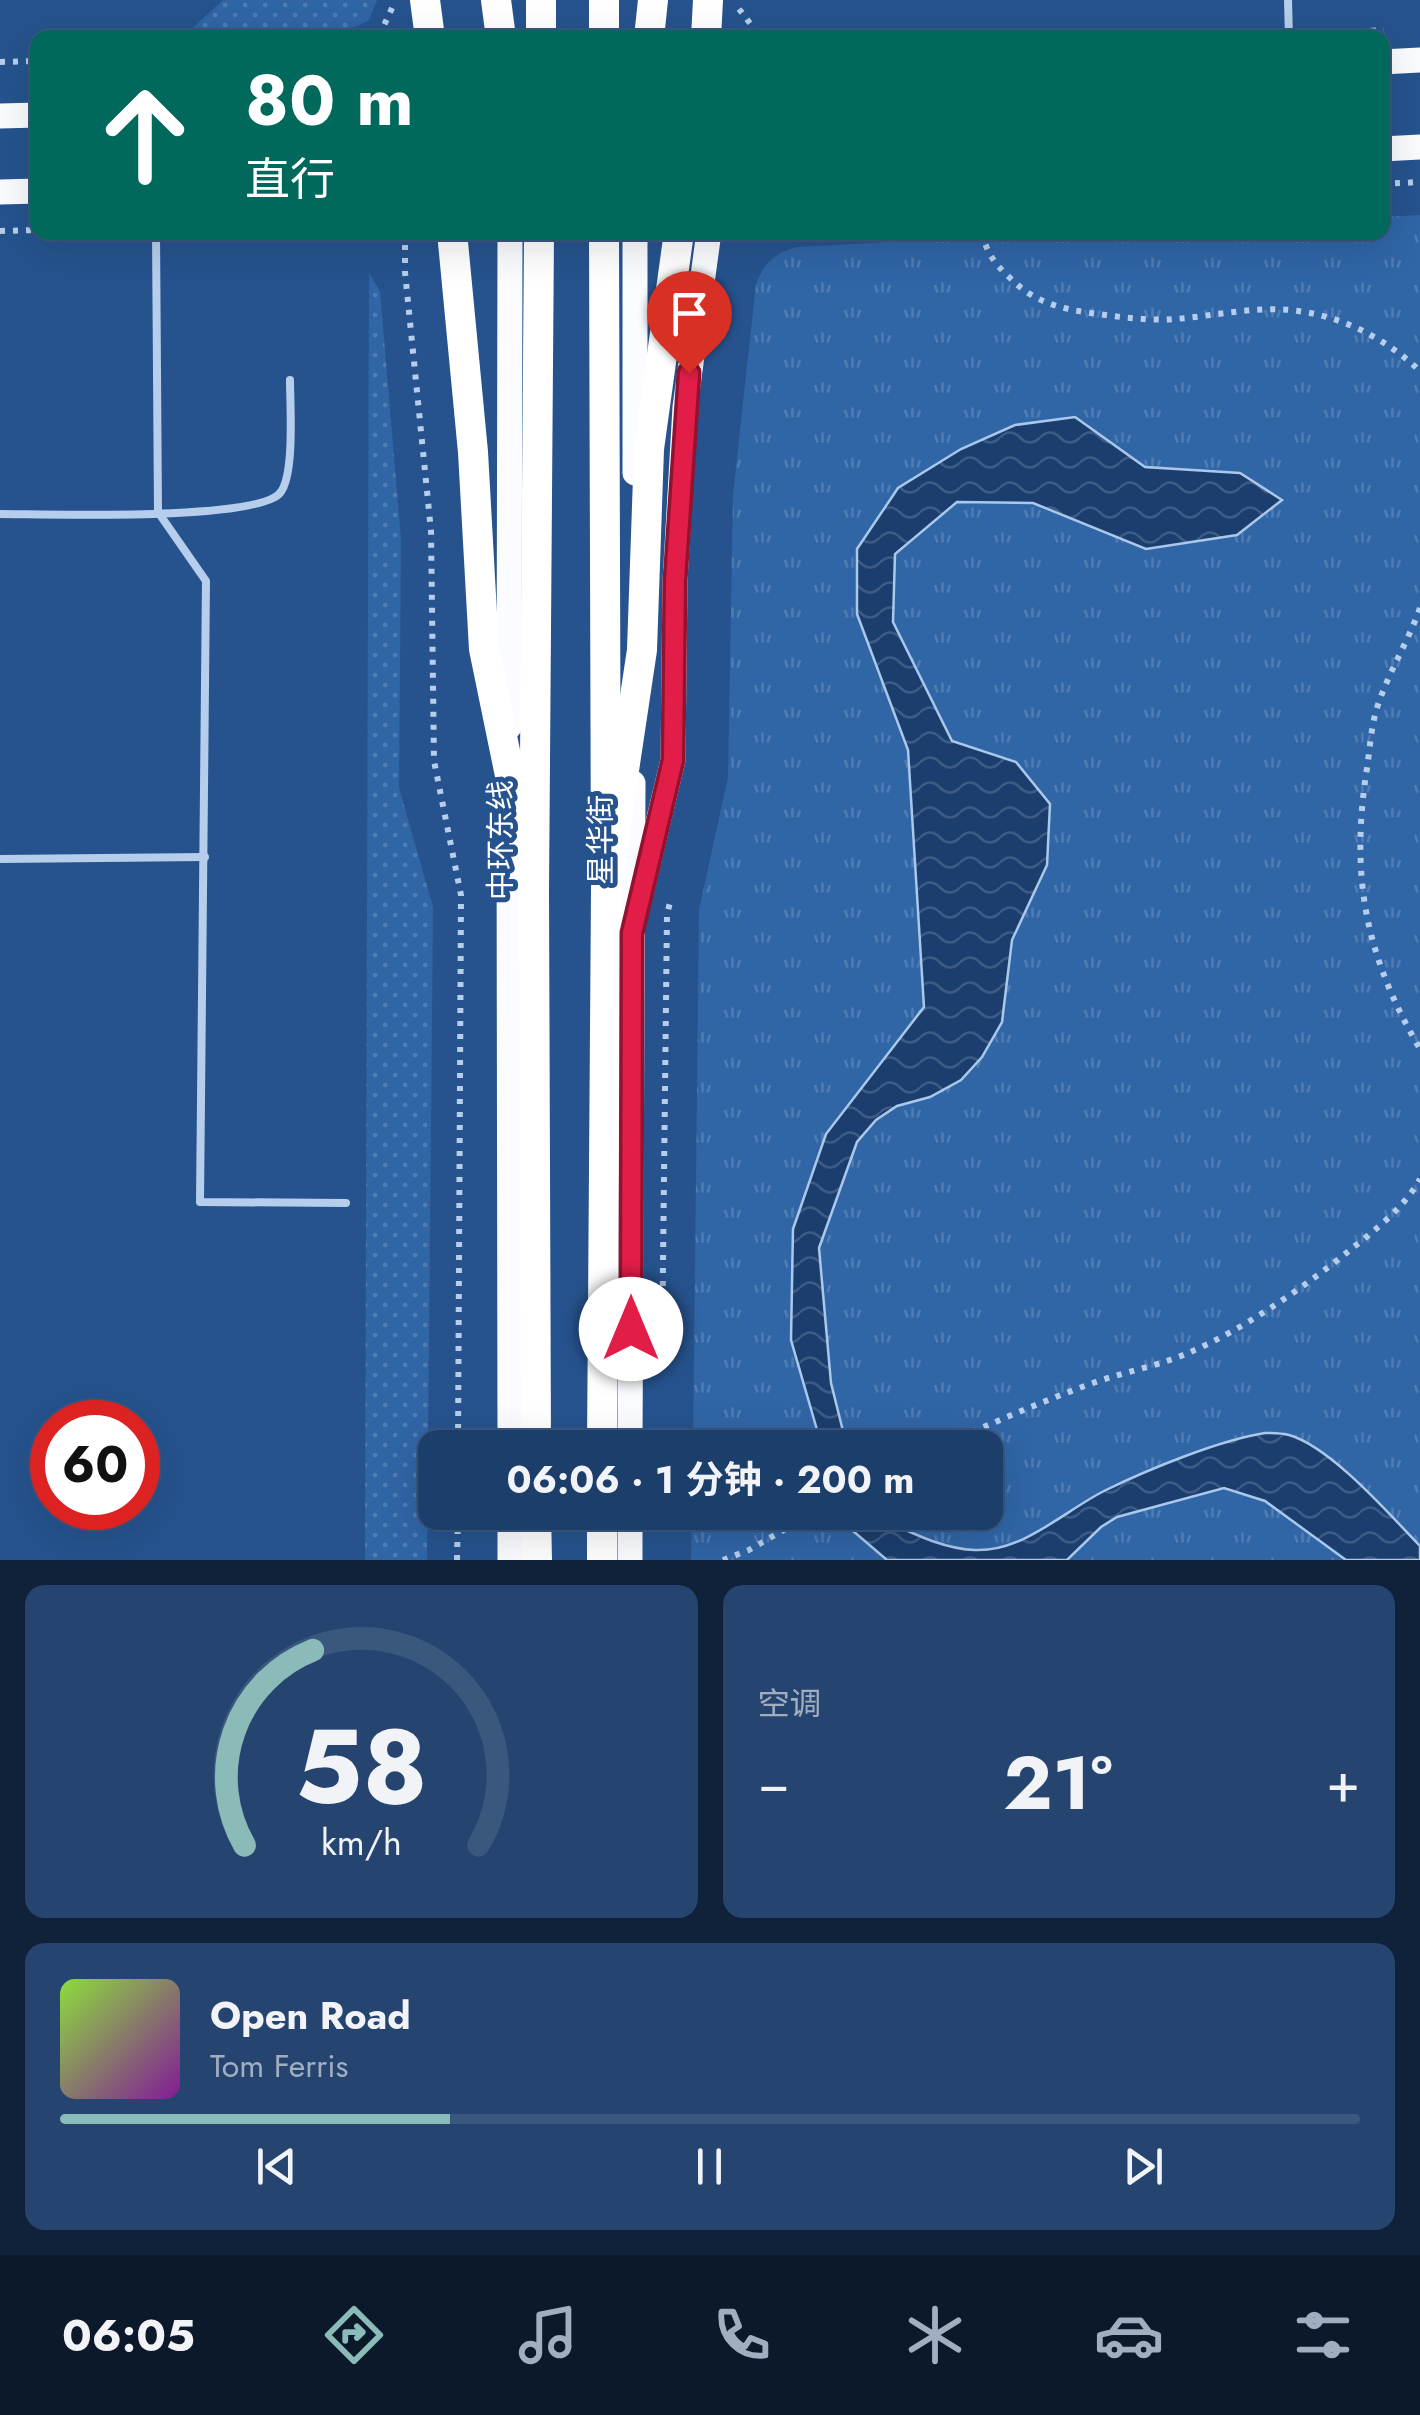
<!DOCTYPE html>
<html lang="zh">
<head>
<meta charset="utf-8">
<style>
	:root { --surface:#1c3e6a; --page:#254570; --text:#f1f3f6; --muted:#a0aec1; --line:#3a577e; --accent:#8bbbb9 }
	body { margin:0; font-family:Jost,"Noto Sans SC",sans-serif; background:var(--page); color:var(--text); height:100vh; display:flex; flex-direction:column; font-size:38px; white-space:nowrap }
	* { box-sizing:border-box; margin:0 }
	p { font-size:32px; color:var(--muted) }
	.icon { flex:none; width:55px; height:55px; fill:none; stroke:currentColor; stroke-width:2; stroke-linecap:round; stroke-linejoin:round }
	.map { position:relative; height:1560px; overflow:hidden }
	.side { display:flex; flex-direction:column; gap:25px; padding:25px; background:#0f223a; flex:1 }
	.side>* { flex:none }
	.banner { position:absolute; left:30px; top:30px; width:1360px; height:210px; border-radius:20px; box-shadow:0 10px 40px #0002,0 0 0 2px var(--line); background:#00695c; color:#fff; overflow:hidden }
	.speed { position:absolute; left:30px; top:1400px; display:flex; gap:20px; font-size:50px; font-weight:700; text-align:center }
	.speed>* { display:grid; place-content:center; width:130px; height:130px; border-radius:50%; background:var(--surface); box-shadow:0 10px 40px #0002,0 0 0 2px var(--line); line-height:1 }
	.speed .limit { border:15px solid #d22; background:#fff; color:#111 }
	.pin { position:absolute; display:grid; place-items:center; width:85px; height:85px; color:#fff; margin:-102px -42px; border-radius:50% 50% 50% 0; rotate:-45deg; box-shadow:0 0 10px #0007 }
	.pin .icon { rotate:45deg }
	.me { position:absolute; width:110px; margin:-55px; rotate:0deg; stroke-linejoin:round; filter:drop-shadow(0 0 8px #0008) }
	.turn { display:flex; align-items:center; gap:35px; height:210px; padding:0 50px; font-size:45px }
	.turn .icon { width:130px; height:130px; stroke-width:2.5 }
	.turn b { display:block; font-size:70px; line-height:85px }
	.big { font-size:75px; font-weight:700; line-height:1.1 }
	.side .widget { flex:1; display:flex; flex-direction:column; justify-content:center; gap:15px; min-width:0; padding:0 35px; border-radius:20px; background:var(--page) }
	.side .dial { align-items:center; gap:0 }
	.dial svg { height:260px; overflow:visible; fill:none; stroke:var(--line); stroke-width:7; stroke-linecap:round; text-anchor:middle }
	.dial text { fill:var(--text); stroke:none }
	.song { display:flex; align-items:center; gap:30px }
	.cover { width:120px; height:120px; border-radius:15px; background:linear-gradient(135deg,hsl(90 70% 55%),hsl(290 70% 35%)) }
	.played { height:10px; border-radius:5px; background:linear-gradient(90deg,var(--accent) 30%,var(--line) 30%) }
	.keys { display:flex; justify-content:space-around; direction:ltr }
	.heat { display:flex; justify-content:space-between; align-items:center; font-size:55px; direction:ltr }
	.side .tiles { flex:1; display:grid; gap:25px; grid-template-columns:1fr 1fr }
	.widget:last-child { grid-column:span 2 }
	.trip { position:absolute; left:418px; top:1430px; width:585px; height:100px; border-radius:20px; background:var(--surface); box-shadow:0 10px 40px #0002,0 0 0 2px var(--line); font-weight:700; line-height:100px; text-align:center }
	.tabs { display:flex; height:160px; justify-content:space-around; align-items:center; background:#0b192a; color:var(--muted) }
	.tabs .icon { width:70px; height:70px }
	.tabs .active { color:var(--accent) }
	.tabs b { font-size:45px; color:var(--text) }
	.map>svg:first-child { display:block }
	.grass { fill:url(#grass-dots) }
	.park { fill:url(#park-tufts) }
	.water { fill:url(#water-waves); stroke:#aac8ec; stroke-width:2.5 }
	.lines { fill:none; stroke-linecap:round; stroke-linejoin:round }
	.path { stroke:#b6ceeb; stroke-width:6; stroke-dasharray:5 8; stroke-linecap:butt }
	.lane { stroke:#b6ceeb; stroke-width:8 }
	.primary { stroke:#fafcff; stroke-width:25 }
	.highway { stroke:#fff; stroke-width:30 }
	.highway-bridge { stroke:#fff; stroke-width:30 }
	.route-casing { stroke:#92132f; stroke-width:25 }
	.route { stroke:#e11d48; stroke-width:18 }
	.labels { text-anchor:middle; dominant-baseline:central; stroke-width:10; stroke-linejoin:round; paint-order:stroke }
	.street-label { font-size:30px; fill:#fff; stroke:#26538e }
</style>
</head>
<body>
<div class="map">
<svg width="1420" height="1560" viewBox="0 0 1420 1560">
	<defs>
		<pattern id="grass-dots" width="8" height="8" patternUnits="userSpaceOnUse" patternTransform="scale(2.5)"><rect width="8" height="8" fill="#3065a6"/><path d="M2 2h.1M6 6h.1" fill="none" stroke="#4f7cb3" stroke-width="1.8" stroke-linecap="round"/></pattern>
		<pattern id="park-tufts" width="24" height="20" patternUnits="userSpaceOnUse" patternTransform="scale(2.5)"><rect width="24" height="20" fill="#3065a6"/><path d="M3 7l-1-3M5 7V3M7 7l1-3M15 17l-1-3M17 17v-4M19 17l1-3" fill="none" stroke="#4f7cb3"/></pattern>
		<pattern id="water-waves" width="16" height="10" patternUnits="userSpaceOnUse" patternTransform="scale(2.5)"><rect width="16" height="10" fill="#1b3e6e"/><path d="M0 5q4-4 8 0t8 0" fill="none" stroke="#3d5b84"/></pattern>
	</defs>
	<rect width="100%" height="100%" fill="#26538e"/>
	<g class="grass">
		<path d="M223,0H377L369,20C335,42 228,39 184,36Z"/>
		<polygon points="369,273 380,291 401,539 399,788 433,907 427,1560 365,1560"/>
	</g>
	<path class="park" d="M1420,215V1560H691L692,1513L985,1512V1448L693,1447L699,910L728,777L733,495L756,284C764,263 776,251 798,247L1075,232H1382L1383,217Z"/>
	<g class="water">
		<polygon points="1075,417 1145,467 1240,473 1282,500 1237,535 1146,549 1033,503 957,502 895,554 893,622 952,741 1016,762 1050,804 1047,865 1012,940 1002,1022 982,1057 961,1080 930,1097 897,1106 876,1120 857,1142 819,1248 831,1383 847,1447 822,1447 791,1340 793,1229 826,1134 924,1007 908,750 857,614 857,549 898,488 961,449 1015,425"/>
		<path d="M1265,1433C1272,1433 1282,1433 1289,1435C1331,1447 1389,1514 1420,1546V1560H1346L1265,1501L1224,1488L1117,1517L1101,1527L1067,1560H887L846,1525L867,1513C902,1527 938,1549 975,1550C1024,1552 1065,1510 1106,1490C1149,1469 1220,1440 1265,1433Z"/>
	</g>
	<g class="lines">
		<g class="path">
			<polyline points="739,9 756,31"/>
			<polyline points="1306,35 1384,30"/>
			<polyline points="379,36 393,6"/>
			<polyline points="1249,38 1274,36"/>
			<polyline points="0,62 38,61"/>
			<polyline points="1382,184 1420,182"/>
			<polyline points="0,231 38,230"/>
			<polyline points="405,232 405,272 431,531 434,761 461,895 458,1448"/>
			<path d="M982,232C986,252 995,264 1009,277C1034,302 1057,308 1091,313C1119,317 1147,321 1175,319C1215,316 1258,305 1298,311C1344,317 1386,339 1420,371"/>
			<path d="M1420,608C1408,642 1388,673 1377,708C1371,727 1370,748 1367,768C1350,876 1365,955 1420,1049"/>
			<polyline points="662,1351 667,914 671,899"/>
			<path d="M936,1448C988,1425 1040,1402 1093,1383C1124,1372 1158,1366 1188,1353C1241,1331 1306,1286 1350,1250C1375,1230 1404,1208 1420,1179"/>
			<polyline points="457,1560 458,1512"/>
			<polyline points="723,1560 749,1550 815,1512"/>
		</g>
		<g class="lane">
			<polyline points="1288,0 1289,38"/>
			<polyline points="156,232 158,512 206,581 200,1202 346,1203"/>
			<path d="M0,514C45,514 257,521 280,493C295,476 290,404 290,380"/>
			<polyline points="0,859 205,857"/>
		</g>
		<g class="primary">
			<polyline points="1382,62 1420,60"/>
			<polyline points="0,116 38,115"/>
			<polyline points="1382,149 1420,147"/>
			<polyline points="0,192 38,191"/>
			<polyline points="635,232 635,473"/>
			<polyline points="509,727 510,232"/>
			<polyline points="509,812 510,1448"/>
			<polyline points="642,889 673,760 675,581 685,407 709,232"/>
			<polyline points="630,1448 633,783"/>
			<polyline points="510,1512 510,1560"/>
			<polyline points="630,1560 630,1512"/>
		</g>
		<g class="highway">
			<polyline points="425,0 430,38"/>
			<polyline points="496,0 501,38"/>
			<polyline points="604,0 604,38"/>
			<polyline points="541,38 541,0"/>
			<polyline points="649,38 653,0"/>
			<polyline points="706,38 708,0"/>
			<polyline points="536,1448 534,892 539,232"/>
			<polyline points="602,1448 606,890 604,232"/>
			<polyline points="536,1512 537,1560"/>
			<polyline points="602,1560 602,1512"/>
		</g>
		<g class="highway-bridge">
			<polyline points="452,232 473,452 484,649 534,892"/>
			<polyline points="606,890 642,650 649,449 679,232"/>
		</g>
	</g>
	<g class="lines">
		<defs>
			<polyline id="route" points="631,1329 632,933 673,760 675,581 689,373"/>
		</defs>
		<use href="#route" class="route-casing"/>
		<use href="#route" class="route"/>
	</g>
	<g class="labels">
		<g class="street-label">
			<text transform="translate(500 840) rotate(-90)">中环东线</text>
			<text transform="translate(600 840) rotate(-90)">星华街</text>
		</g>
	</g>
</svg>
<div class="speed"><div class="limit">60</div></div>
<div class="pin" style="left:689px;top:373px;background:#d93025"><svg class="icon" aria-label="arrive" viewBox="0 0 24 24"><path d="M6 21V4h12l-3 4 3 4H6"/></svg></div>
<svg class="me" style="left:631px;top:1329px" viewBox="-20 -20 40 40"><circle r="19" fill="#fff"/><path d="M0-13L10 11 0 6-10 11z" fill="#e11d48"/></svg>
<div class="trip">06:06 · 1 分钟 · 200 m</div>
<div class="banner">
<div class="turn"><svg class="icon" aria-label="ahead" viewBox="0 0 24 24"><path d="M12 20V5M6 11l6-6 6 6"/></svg><div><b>80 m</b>直行</div></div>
</div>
</div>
<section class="side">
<div class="tiles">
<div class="widget dial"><svg viewBox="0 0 100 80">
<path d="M14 69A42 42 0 1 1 86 69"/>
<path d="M14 69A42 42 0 0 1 35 9" stroke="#8bbbb9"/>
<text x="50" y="56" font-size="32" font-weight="700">58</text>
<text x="50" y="72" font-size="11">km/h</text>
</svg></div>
<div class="widget"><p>空调</p>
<div class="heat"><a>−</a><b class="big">21°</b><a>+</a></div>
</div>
<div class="widget">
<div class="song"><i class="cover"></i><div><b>Open Road</b><p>Tom Ferris</p></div></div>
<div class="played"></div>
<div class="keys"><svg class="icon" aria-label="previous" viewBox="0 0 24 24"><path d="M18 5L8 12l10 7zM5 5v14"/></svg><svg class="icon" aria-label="pause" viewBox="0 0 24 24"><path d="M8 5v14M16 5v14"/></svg><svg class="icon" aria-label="next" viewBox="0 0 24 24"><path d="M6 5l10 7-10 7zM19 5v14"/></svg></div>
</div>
</div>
</section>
<nav class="tabs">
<b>06:05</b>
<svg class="icon active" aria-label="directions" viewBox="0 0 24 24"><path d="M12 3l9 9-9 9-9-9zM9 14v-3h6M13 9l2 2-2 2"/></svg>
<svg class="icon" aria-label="music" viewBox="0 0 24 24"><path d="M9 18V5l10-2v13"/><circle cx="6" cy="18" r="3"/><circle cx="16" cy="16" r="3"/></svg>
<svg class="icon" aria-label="phone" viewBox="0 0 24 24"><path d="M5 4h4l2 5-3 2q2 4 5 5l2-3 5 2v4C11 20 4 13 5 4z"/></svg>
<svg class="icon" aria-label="climate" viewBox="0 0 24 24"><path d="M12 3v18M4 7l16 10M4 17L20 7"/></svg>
<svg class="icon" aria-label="car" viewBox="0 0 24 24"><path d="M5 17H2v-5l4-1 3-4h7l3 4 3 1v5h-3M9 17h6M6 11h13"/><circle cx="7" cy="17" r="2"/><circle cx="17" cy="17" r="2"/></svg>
<svg class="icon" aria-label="filters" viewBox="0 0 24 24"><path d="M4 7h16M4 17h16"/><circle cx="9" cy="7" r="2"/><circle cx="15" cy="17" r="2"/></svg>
</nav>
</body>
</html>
